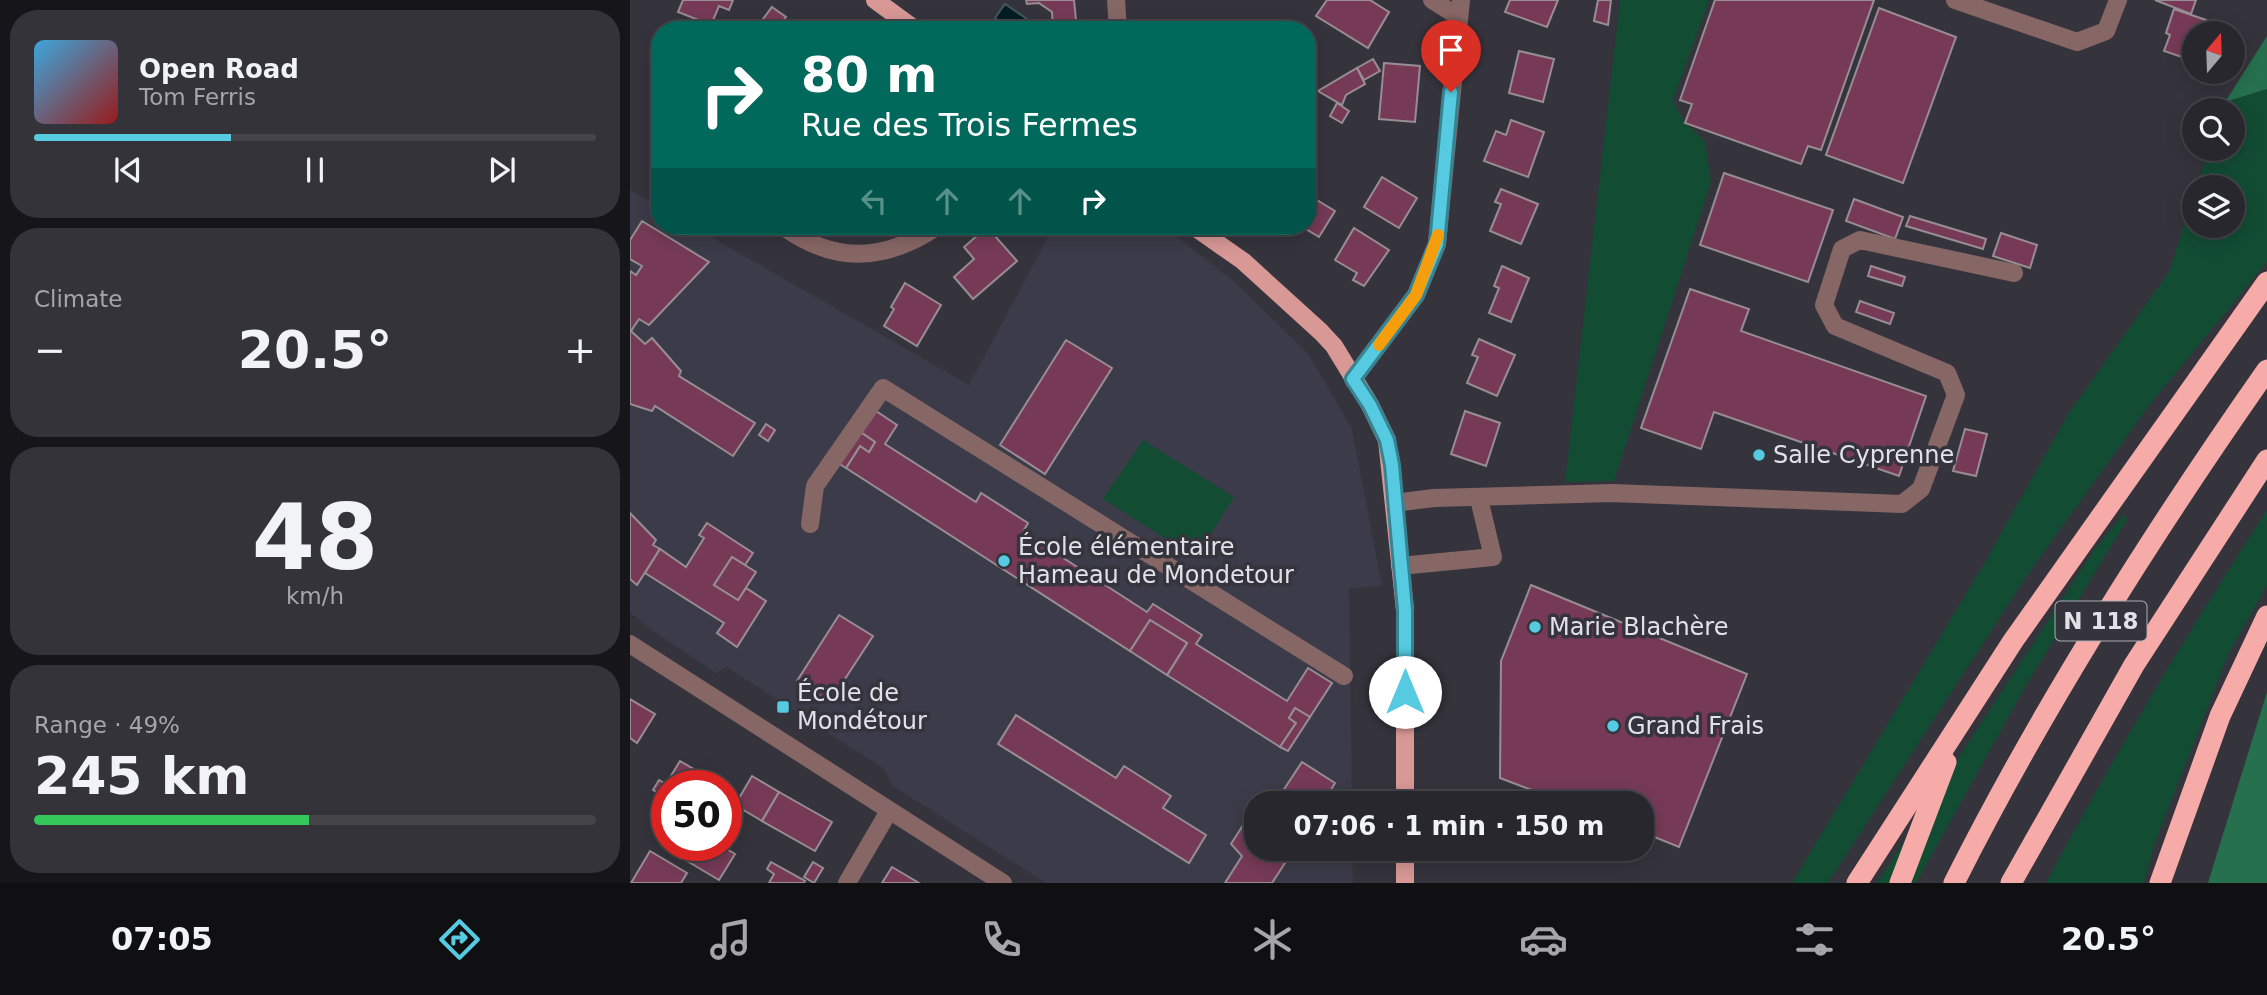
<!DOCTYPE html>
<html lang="en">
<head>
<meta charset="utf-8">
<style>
	:root { --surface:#28272d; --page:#343339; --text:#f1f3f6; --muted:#a5a5aa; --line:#444449; --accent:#55cae0 }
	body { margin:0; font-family:"DejaVu Sans",sans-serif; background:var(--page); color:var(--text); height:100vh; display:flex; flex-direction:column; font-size:26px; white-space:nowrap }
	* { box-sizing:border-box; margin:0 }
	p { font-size:23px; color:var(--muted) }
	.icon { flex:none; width:38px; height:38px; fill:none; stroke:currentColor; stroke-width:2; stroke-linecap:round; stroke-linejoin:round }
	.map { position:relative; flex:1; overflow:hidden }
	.side { display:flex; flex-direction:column; gap:10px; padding:10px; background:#161519; width:630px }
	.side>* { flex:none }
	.guide { position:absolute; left:21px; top:21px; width:665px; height:214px; border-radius:28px; box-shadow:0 4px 18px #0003,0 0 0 2px var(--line); background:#00695c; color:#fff; overflow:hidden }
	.needle { width:46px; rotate:19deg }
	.buttons { position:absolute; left:1552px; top:21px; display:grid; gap:14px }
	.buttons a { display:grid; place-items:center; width:63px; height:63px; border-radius:50%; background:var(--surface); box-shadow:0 4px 18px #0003,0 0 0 2px var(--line); font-size:35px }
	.speed { position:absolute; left:21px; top:770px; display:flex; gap:14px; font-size:35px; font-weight:700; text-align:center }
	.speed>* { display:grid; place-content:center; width:91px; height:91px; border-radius:50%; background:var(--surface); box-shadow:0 4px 18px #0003,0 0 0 2px var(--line); line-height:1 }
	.speed .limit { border:10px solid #d22; background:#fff; color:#111 }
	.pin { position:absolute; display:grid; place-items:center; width:60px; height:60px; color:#fff; margin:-72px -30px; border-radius:50% 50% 50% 0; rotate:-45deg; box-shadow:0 0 7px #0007 }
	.pin .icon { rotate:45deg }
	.me { position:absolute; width:77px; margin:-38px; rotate:0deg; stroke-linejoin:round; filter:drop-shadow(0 0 5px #0008) }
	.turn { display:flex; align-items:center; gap:24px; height:147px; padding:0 35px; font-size:32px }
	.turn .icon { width:91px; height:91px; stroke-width:2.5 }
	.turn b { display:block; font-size:49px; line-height:60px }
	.lanes { display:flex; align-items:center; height:66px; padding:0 35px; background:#0003; justify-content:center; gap:35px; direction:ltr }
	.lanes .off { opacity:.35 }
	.big { font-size:52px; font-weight:700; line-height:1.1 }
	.side .widget { flex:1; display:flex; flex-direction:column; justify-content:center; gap:10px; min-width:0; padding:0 24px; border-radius:28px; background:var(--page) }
	.side .dial { align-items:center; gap:0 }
	.dial b { font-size:91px; line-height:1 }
	.song { display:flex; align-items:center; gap:21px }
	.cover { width:84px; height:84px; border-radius:10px; background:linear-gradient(135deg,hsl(200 70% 55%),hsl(0 70% 35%)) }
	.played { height:7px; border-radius:4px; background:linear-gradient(90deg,var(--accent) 35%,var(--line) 35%) }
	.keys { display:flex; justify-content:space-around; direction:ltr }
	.heat { display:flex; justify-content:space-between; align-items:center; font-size:38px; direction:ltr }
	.charge { height:10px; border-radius:5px; background:linear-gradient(90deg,#34c759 49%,var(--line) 0) }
	.trip { position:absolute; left:614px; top:791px; width:410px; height:70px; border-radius:28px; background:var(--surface); box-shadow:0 4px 18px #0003,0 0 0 2px var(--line); font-weight:700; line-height:70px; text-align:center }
	.menu { display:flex; height:112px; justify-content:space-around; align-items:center; background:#101012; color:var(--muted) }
	.menu .icon { width:49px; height:49px }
	.menu .current { color:var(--accent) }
	.menu b { font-size:32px; color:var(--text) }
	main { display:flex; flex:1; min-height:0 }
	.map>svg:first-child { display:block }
	.built { fill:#3c3b49 }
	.green { fill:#124c33 }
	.forest { fill:#26704e }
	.water { fill:#021d24; stroke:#45585e; stroke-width:2 }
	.building { fill:#763a57; stroke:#988e92; stroke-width:2 }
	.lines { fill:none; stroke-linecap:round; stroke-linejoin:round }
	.minor { stroke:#876766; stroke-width:18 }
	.major { stroke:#d89896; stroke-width:18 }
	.highway { stroke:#f7aba9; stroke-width:21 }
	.route-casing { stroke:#378392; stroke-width:18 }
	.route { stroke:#55cae0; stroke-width:12 }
	.slow { stroke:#f59e0b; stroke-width:12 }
	.poi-dot { fill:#55cae0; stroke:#35343c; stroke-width:2.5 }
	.labels { text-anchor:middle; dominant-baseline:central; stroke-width:7; stroke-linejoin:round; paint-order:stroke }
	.shield { fill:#35343c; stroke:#aeadb4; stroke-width:2 }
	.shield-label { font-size:23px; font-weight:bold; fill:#e2e1e7 }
	.poi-label { font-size:24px; fill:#e2e1e7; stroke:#35343c; text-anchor:start }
</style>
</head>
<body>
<main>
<section class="side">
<div class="widget">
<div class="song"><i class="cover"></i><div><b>Open Road</b><p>Tom Ferris</p></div></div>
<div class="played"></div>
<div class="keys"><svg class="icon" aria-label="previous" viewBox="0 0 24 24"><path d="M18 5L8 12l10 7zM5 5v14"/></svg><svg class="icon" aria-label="pause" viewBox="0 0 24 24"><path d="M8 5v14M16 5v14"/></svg><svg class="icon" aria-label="next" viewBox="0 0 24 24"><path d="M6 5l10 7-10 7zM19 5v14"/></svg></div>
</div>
<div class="widget"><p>Climate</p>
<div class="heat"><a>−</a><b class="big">20.5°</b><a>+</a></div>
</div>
<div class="widget dial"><b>48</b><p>km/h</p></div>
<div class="widget"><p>Range · 49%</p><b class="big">245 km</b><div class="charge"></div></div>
</section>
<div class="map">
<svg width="1637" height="883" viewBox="0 0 1637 883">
	<rect width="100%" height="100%" fill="#35343c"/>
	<polygon class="built" points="0,190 30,207 30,226 62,226 339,385 424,226 533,226 606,283 679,355 722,429 752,586 719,588 722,803 626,803 626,849 722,849 723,883 416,883 263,786 254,769 97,667 86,673 20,629 0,612"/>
	<g class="green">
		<polygon points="990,0 1079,0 1043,101 1055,123 1075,141 1081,182 984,481 935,482"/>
		<polygon points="1637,89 1637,262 1518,407 1396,577 1198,883 1162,883 1354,564 1438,414 1539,272 1564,194 1564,226 1603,226 1603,187 1567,187 1579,149 1603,149 1603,110 1592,110 1595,102"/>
		<polygon points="513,440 604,497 566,558 473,499"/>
		<path d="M1637,510V585L1598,655L1525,843L1514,883H1416C1484,755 1558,632 1637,510Z"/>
		<polygon points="1494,514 1497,520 1397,684 1286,883 1247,883 1464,550"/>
	</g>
	<g class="forest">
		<polygon points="1637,36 1637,89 1595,102"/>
		<polygon points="1637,692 1637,883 1578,883"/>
	</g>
	<polygon class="water" points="375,4 413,30 383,30 365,18"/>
	<g class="building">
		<polygon points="53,0 103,0 99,10 89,6 81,25 48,12"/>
		<polygon points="396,0 444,0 447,30 423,30 422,12 409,3 397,4"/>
		<polygon points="697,0 740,0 759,12 738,48 686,16"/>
		<polygon points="880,0 928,0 917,27 875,12"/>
		<polygon points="968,0 981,0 978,25 964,21"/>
		<polygon points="1085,0 1244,0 1191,150 1178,146 1171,164 1055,123 1062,104 1050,100"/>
		<polygon points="1525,0 1566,0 1561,14"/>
		<polygon points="142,7 156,17 146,30 131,30 127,27"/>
		<polygon points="1249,8 1326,37 1273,183 1196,155"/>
		<polygon points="1544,9 1576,20 1573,31 1580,33 1564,33 1564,61 1534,51 1540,35 1536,33"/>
		<polygon points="553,22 553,30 516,30 515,26"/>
		<polygon points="889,51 924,59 913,102 879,93"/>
		<polygon points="743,59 750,71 734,80 727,68"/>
		<polygon points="754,63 790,66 785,122 749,119"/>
		<polygon points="727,68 735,84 716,95 712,105 688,91"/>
		<polygon points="707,103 719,111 712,123 700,116"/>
		<polygon points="881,120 914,132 898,177 854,161 866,131 876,135"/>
		<polygon points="1094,173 1203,210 1178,282 1070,245"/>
		<polygon points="752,177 787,198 769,228 734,207"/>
		<polygon points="871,189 908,204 891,244 860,231 871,204 865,202"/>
		<polygon points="677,194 705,211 689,237 671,226 677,226"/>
		<polygon points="1224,199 1273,217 1265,239 1216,221"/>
		<polygon points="1280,216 1356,239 1353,249 1276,226"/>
		<polygon points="12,221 79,262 19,325 9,319 1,331 15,344 22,338 51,371 49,376 125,423 103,456 25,406 22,411 0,404 0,271 6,275 12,266 0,259 0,240"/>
		<polygon points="357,227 387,261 343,299 324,277 344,259 334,247"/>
		<polygon points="724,228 759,250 734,286 723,280 727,273 705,260"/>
		<polygon points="1371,233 1407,245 1400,268 1363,256"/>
		<polygon points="872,266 899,278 881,322 859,313 869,288 864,286"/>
		<polygon points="1241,266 1275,277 1272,286 1238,276"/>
		<polygon points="275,283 311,305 287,346 254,326 264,309 261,307"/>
		<polygon points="1060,289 1119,309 1111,331 1296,396 1269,476 1084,412 1071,449 1011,428"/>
		<polygon points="1230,301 1264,313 1260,324 1226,312"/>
		<polygon points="849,339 885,355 867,396 837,383 848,357 842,355"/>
		<polygon points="436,340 482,368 415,474 370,445"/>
		<polygon points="243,409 267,425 255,444 346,502 351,493 398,523 393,532 517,612 523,604 572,635 566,644 657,701 678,668 702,683 680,717 665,708 659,718 666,723 650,747 537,675 557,643 520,620 500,651 216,468 230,446 239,452 245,442 229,431"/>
		<polygon points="835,411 870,423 856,466 821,454"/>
		<polygon points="136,424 145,430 138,441 129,435"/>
		<polygon points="1335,429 1357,434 1346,476 1323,471"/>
		<polygon points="229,431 245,442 239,452 230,446 216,468 208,463"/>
		<polygon points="0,513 26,540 23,545 30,549 7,585 0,579"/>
		<polygon points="77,523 123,553 115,565 102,557 84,585 108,600 116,588 136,601 107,647 87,633 94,623 15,573 30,549 56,567 74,538 69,535"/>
		<polygon points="102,557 126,572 108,600 84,585"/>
		<polygon points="901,585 1117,674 1049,847 1012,832 1012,803 936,803 870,778 871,661"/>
		<polygon points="209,615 243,636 200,702 167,681"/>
		<polygon points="520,620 557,643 537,675 500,651"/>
		<polygon points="0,699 25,714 7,743 0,738"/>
		<polygon points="665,708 680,717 658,751 650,747 666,723 659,718"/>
		<polygon points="386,715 486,778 494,766 541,796 533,808 576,835 559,863 368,744"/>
		<polygon points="50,761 89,784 88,786 37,786 37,798 23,790 29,780 36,784"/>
		<polygon points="672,762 705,783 693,803 645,803"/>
		<polygon points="122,776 149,792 132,821 105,805"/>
		<polygon points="149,792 202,822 185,851 132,821"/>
		<polygon points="626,805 626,849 664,849 642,883 595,883 612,856 601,844"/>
		<polygon points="67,845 90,845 105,854 89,880 57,861"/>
		<polygon points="20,851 57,873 51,883 1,883"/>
		<polygon points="141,862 175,881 174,883 139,883 144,874 137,869"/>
		<polygon points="183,862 193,868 184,883 174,877"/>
		<polygon points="262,867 284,880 289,883 252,883"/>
	</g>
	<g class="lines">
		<g class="minor">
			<polyline points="486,0 488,30"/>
			<polyline points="802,0 829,17"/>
			<polyline points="1325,0 1447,42 1476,31 1488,0"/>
			<path d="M152,226C205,264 254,262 308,226"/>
			<polyline points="723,379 786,295 807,244 831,0"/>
			<polyline points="764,503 804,498 982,493 1272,504 1291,489 1326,395 1317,373 1205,326 1194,305 1212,249 1230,240 1384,273"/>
			<polyline points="180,524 185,486 253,388 714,676"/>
			<polyline points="770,566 863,557 849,499"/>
			<polyline points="0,644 373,883"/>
			<polyline points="217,883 259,811"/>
		</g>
		<g class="major">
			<polyline points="245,0 286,30"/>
			<polyline points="563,226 613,261 691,332 704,346 740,405 757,440 775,610 775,803"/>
			<polyline points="775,849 775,883"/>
		</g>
		<g class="highway">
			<polyline points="1227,883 1383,641 1637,282"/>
			<polyline points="1270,883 1316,762"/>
			<path d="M1324,883C1414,704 1522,534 1637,370"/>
			<polyline points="1381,883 1504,665 1637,460"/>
			<polyline points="1530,883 1590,716 1637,616"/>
		</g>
	</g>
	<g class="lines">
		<defs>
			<polyline id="route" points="775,692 775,610 762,465 757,440 740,405 723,379 786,295 807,244 821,92"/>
		</defs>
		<use href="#route" class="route-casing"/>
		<use href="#route" class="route"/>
		<polyline class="slow" points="749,345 786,295 808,235"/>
	</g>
	<g class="poi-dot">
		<circle cx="1129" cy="455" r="7"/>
		<circle cx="374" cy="561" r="7"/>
		<circle cx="905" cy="627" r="7"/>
		<rect x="146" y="700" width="14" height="14" rx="3.5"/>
		<circle cx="983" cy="726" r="7"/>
	</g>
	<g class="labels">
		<rect class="shield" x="1425.5" y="601.5" width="91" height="39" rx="5"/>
		<g class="shield-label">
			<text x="1471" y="621">N 118</text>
		</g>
		<g class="poi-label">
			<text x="1143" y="455">Salle Cyprenne</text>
			<text x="388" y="547">École élémentaire<tspan x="388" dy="28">Hameau de Mondetour</tspan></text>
			<text x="919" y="627">Marie Blachère</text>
			<text x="167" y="693">École de<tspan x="167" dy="28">Mondétour</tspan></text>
			<text x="997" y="726">Grand Frais</text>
		</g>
	</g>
</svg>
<div class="buttons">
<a><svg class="needle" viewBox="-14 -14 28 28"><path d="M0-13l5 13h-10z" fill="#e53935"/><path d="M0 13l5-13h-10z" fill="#a5a5aa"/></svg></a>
<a><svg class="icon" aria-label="search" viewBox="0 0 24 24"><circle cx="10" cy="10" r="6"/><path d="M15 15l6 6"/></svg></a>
<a><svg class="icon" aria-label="layers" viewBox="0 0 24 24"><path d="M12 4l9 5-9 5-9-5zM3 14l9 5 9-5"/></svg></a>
</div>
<div class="speed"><div class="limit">50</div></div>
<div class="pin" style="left:821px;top:92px;background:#d93025"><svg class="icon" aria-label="arrive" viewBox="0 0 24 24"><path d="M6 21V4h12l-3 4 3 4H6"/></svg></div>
<svg class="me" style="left:775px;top:692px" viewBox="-20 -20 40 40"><circle r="19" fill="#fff"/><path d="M0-13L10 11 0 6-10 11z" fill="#55cae0"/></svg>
<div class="trip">07:06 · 1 min · 150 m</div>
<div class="guide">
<div class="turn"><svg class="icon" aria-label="right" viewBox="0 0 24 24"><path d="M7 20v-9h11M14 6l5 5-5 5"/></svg><div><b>80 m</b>Rue des Trois Fermes</div></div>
<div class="lanes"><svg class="icon off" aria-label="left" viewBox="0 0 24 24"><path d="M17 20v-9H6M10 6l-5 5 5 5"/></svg><svg class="icon off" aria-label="ahead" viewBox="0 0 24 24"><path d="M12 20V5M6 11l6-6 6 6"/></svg><svg class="icon off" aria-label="ahead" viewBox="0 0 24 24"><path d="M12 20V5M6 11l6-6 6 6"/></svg><svg class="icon" aria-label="right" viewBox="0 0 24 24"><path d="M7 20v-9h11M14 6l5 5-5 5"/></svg></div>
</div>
</div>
</main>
<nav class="menu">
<b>07:05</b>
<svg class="icon current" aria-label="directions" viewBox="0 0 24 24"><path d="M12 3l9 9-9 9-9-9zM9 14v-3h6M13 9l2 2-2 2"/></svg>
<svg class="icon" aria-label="music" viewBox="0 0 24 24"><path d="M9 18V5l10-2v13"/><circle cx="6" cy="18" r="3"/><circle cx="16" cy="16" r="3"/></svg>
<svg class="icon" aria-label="phone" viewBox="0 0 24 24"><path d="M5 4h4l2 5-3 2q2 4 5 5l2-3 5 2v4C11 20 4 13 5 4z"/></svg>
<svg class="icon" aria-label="climate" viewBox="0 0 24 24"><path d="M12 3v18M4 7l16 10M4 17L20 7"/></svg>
<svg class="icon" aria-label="car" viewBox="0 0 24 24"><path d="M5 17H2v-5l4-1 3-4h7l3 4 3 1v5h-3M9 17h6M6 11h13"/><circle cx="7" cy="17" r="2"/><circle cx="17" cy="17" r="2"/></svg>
<svg class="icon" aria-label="filters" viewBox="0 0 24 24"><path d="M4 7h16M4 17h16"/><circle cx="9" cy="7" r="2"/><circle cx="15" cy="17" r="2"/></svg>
<b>20.5°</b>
</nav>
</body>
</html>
